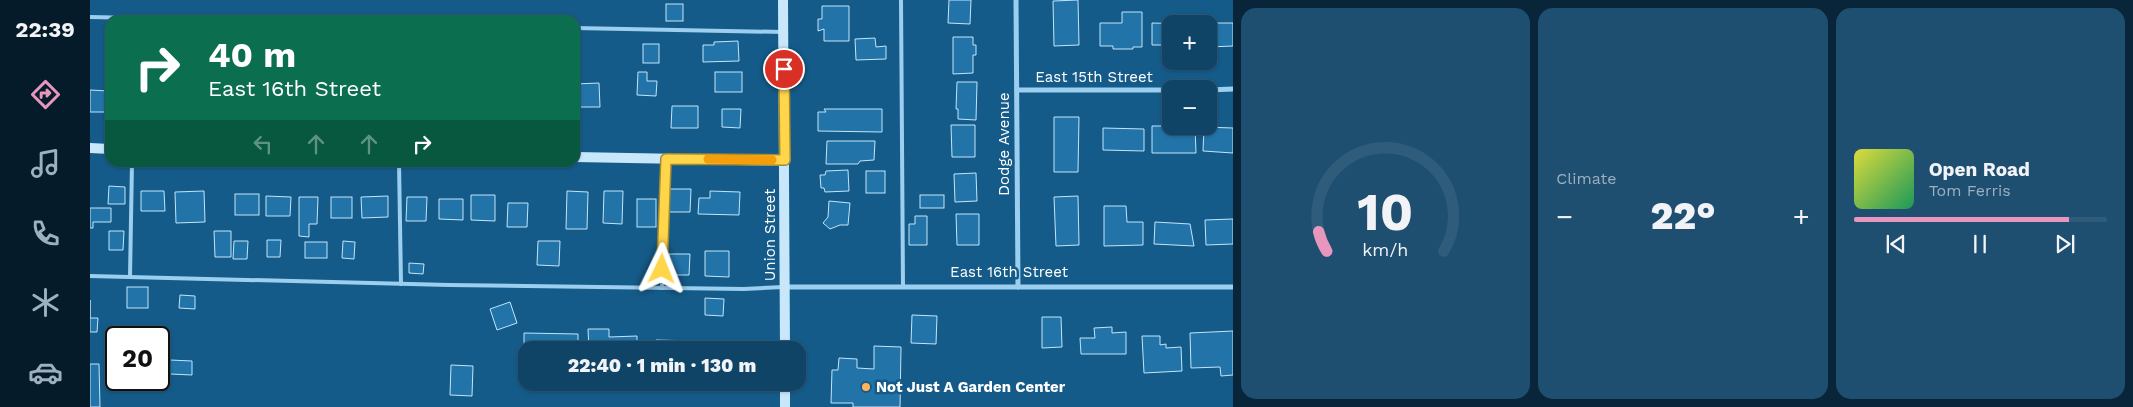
<!DOCTYPE html>
<html lang="en">
<head>
<meta charset="utf-8">
<style>
	:root { --surface:#104467; --page:#1e4e70; --text:#f1f3f6; --muted:#9cb0c0; --line:#305c7b; --accent:#e797bd }
	body { margin:0; font-family:"Work Sans",sans-serif; background:var(--page); color:var(--text); height:100vh; display:flex; flex-direction:column; font-size:19px; white-space:nowrap }
	* { box-sizing:border-box; margin:0 }
	p { font-size:16px; color:var(--muted) }
	.icon { flex:none; width:28px; height:28px; fill:none; stroke:currentColor; stroke-width:2; stroke-linecap:round; stroke-linejoin:round }
	.map { position:relative; flex:1; overflow:hidden }
	.side { display:flex; flex-direction:column; gap:8px; padding:8px; background:#092539; width:900px }
	.side>* { flex:none }
	.top-card { position:absolute; left:15px; top:15px; width:475px; height:152px; border-radius:15px; box-shadow:0 1px 4px #0004,0 0 0 1px var(--line); background:#0b6e4f; color:#fff; overflow:hidden }
	.tools { position:absolute; left:1072px; top:15px; display:grid; gap:10px }
	.tools a { display:grid; place-items:center; width:55px; height:55px; border-radius:10px; background:var(--surface); box-shadow:0 1px 4px #0004,0 0 0 1px var(--line); font-size:25px }
	.speed { position:absolute; left:15px; top:326px; display:flex; gap:10px; font-size:25px; font-weight:700; text-align:center }
	.speed>* { display:grid; place-content:center; width:65px; height:65px; border-radius:50%; background:var(--surface); box-shadow:0 1px 4px #0004,0 0 0 1px var(--line); line-height:1 }
	.speed .limit { border:2px solid #111; border-radius:8px; background:#fff; color:#111 }
	.pin { position:absolute; display:grid; place-items:center; width:42px; height:42px; color:#fff; margin:-21px; border:2px solid #fff; border-radius:50%; box-shadow:0 1px 5px #0007 }
	.me { position:absolute; width:55px; margin:-28px; rotate:2deg; stroke-linejoin:round; filter:drop-shadow(0 0 4px #0008) }
	.turn { display:flex; align-items:center; gap:18px; height:105px; padding:0 20px; font-size:22px }
	.turn .icon { width:65px; height:65px; stroke-width:2.5 }
	.turn b { display:block; font-size:35px; line-height:42px }
	.lanes { display:flex; align-items:center; height:48px; padding:0 20px; background:#0003; justify-content:center; gap:25px; direction:ltr }
	.lanes .off { opacity:.35 }
	.big { font-size:38px; font-weight:800; line-height:1.1 }
	.side .card { flex:1; display:flex; flex-direction:column; justify-content:center; gap:8px; min-width:0; padding:0 18px; border-radius:15px; background:var(--page) }
	.side .dial { align-items:center; gap:0 }
	.dial svg { height:130px; overflow:visible; fill:none; stroke:var(--line); stroke-width:7; stroke-linecap:round; text-anchor:middle }
	.dial text { fill:var(--text); stroke:none }
	.song { display:flex; align-items:center; gap:15px }
	.cover { width:60px; height:60px; border-radius:8px; background:linear-gradient(135deg,hsl(60 70% 55%),hsl(150 70% 35%)) }
	.played { height:5px; border-radius:2px; background:linear-gradient(90deg,var(--accent) 85%,var(--line) 85%) }
	.keys { display:flex; justify-content:space-around; direction:ltr }
	.heat { display:flex; justify-content:space-between; align-items:center; font-size:28px; direction:ltr }
	.side .tiles { flex:1; display:grid; gap:8px; grid-template-columns:repeat(3,1fr) }
	.trip { position:absolute; left:428px; top:341px; width:288px; height:50px; border-radius:15px; background:var(--surface); box-shadow:0 1px 4px #0004,0 0 0 1px var(--line); font-weight:800; line-height:50px; text-align:center }
	main { display:flex; flex:1; min-height:0 }
	.tab-bar { display:flex; flex-direction:column; width:90px; justify-content:space-around; align-items:center; background:#061b29; color:var(--muted) }
	.tab-bar .icon { width:35px; height:35px }
	.tab-bar .on { color:var(--accent) }
	.tab-bar b { font-size:22px; color:var(--text) }
	.map>svg:first-child { display:block }
	.building { fill:#2274a8; stroke:#c2e5fb }
	.lines { fill:none; stroke-linecap:round; stroke-linejoin:round }
	.lane { stroke:#9ccfef; stroke-width:4 }
	.street { stroke:#9ccfef; stroke-width:5 }
	.secondary { stroke:#c9e7fb; stroke-width:10 }
	.route-casing { stroke:#a68a30; stroke-width:12 }
	.route { stroke:#ffd54a; stroke-width:9 }
	.slow { stroke:#f59e0b; stroke-width:9 }
	.poi-dot { fill:#ffb45a; stroke:#155b89; stroke-width:2 }
	.labels { text-anchor:middle; dominant-baseline:central; stroke-width:5; stroke-linejoin:round; paint-order:stroke }
	.street-label { font-size:15px; fill:#fff; stroke:#155b89 }
	.poi-label { font-size:15px; font-weight:bold; fill:#fff; stroke:#155b89; text-anchor:start }
</style>
</head>
<body>
<main>
<nav class="tab-bar">
<b>22:39</b>
<svg class="icon on" aria-label="directions" viewBox="0 0 24 24"><path d="M12 3l9 9-9 9-9-9zM9 14v-3h6M13 9l2 2-2 2"/></svg>
<svg class="icon" aria-label="music" viewBox="0 0 24 24"><path d="M9 18V5l10-2v13"/><circle cx="6" cy="18" r="3"/><circle cx="16" cy="16" r="3"/></svg>
<svg class="icon" aria-label="phone" viewBox="0 0 24 24"><path d="M5 4h4l2 5-3 2q2 4 5 5l2-3 5 2v4C11 20 4 13 5 4z"/></svg>
<svg class="icon" aria-label="climate" viewBox="0 0 24 24"><path d="M12 3v18M4 7l16 10M4 17L20 7"/></svg>
<svg class="icon" aria-label="car" viewBox="0 0 24 24"><path d="M5 17H2v-5l4-1 3-4h7l3 4 3 1v5h-3M9 17h6M6 11h13"/><circle cx="7" cy="17" r="2"/><circle cx="17" cy="17" r="2"/></svg>
</nav>
<div class="map">
<svg width="1143" height="407" viewBox="0 0 1143 407">
	<rect width="100%" height="100%" fill="#155b89"/>
	<g class="building">
		<polygon points="859,0 881,0 880,24 858,23"/>
		<polygon points="988,0 989,45 964,46 963,1"/>
		<rect x="576" y="4" width="17" height="17"/>
		<polygon points="732,6 759,6 759,41 734,41 734,29 728,31 728,19 732,19"/>
		<polygon points="1032,12 1052,12 1052,47 1043,47 1043,49 1023,49 1023,46 1010,46 1010,23 1032,23"/>
		<polygon points="1062,23 1103,24 1081,24 1081,45 1062,45"/>
		<polygon points="1114,23 1143,23 1143,46 1119,47 1119,24"/>
		<polygon points="863,37 883,37 883,45 886,45 886,55 883,55 883,73 863,74"/>
		<polygon points="785,38 786,47 796,46 796,59 766,60 765,39"/>
		<polygon points="648,41 649,61 613,62 613,45 624,45 624,42"/>
		<rect x="553" y="44" width="16" height="19"/>
		<polygon points="548,72 557,72 557,81 567,81 566,96 547,95"/>
		<rect x="625" y="72" width="27" height="20"/>
		<polygon points="867,82 887,82 886,120 868,119 868,109 866,109"/>
		<polygon points="509,83 510,107 485,107 485,84"/>
		<polygon points="0,90 18,91 18,112 0,112"/>
		<polygon points="582,106 608,106 608,128 581,128"/>
		<polygon points="632,109 651,109 650,128 632,127"/>
		<polygon points="734,109 792,109 792,132 728,131 728,112 736,112"/>
		<polygon points="964,117 989,117 988,172 964,172"/>
		<polygon points="861,125 885,125 885,157 862,157"/>
		<polygon points="1062,126 1105,126 1106,153 1062,153"/>
		<polygon points="1114,127 1143,128 1143,153 1113,151"/>
		<polygon points="1013,128 1054,129 1054,151 1013,150"/>
		<polygon points="737,141 785,141 784,160 770,161 768,164 736,164"/>
		<polygon points="758,170 759,191 735,192 734,188 731,188 730,175 735,175 736,171"/>
		<rect x="776" y="171" width="19" height="22"/>
		<polygon points="886,173 887,201 865,202 864,174"/>
		<polygon points="19,186 35,187 35,204 18,204"/>
		<polygon points="579,189 601,189 600,212 579,212"/>
		<polygon points="51,191 74,191 75,211 51,211"/>
		<polygon points="114,191 115,222 86,223 85,192"/>
		<polygon points="477,191 498,192 497,229 476,229"/>
		<polygon points="514,191 533,191 532,224 513,223"/>
		<polygon points="620,191 650,192 649,215 608,214 609,198 620,198"/>
		<rect x="145" y="194" width="24" height="21"/>
		<polygon points="381,195 405,195 405,221 381,220"/>
		<rect x="830" y="195" width="24" height="13"/>
		<polygon points="176,196 201,197 200,216 176,216"/>
		<polygon points="298,196 298,217 272,218 271,197"/>
		<polygon points="988,196 989,245 966,246 964,197"/>
		<polygon points="209,197 228,197 227,224 219,224 219,237 209,236"/>
		<rect x="241" y="197" width="21" height="21"/>
		<polygon points="317,197 337,197 336,221 316,221"/>
		<polygon points="349,199 373,199 373,220 349,219"/>
		<rect x="547" y="199" width="19" height="28"/>
		<polygon points="739,201 760,203 758,225 750,225 740,229 733,223 738,217"/>
		<polygon points="418,203 438,203 437,227 417,227"/>
		<polygon points="1014,206 1036,206 1037,222 1053,222 1053,245 1014,246"/>
		<polygon points="0,208 21,208 21,222 3,222 3,228 0,228"/>
		<polygon points="866,214 889,214 889,245 867,245"/>
		<polygon points="825,216 837,216 837,245 819,245 819,224 825,224"/>
		<polygon points="1143,219 1143,244 1116,245 1115,220"/>
		<polygon points="1065,222 1100,224 1104,246 1064,244"/>
		<polygon points="19,231 34,231 33,250 19,250"/>
		<polygon points="124,231 141,231 141,257 125,257"/>
		<polygon points="177,240 191,240 190,257 177,257"/>
		<polygon points="144,241 158,241 157,259 143,259"/>
		<polygon points="253,241 265,242 264,259 252,258"/>
		<polygon points="448,241 470,241 469,266 447,265"/>
		<rect x="215" y="242" width="22" height="16"/>
		<polygon points="615,251 639,251 639,277 615,276"/>
		<polygon points="579,254 600,254 599,275 579,275"/>
		<polygon points="319,263 334,264 333,274 319,273"/>
		<rect x="37" y="287" width="21" height="21"/>
		<polygon points="90,295 105,296 105,309 89,308"/>
		<polygon points="615,298 634,299 633,316 615,315"/>
		<polygon points="0,300 0,318 8,318 7,332 0,332"/>
		<polygon points="420,302 427,323 407,330 400,309"/>
		<polygon points="822,315 847,316 846,344 821,343"/>
		<polygon points="952,317 971,317 972,347 952,348"/>
		<polygon points="1022,327 1022,333 1036,332 1036,354 991,354 990,338 1005,338 1004,328"/>
		<polygon points="498,329 519,329 519,337 547,336 547,350 499,350"/>
		<polygon points="1143,331 1143,375 1131,376 1130,367 1101,368 1100,333"/>
		<polygon points="434,333 488,334 488,350 436,350 436,357 434,357"/>
		<polygon points="1052,336 1070,336 1070,345 1076,344 1076,348 1091,347 1092,371 1054,373"/>
		<polygon points="566,340 606,341 605,350 565,350"/>
		<rect x="629" y="342" width="23" height="8"/>
		<polygon points="784,346 811,347 810,407 763,407 763,403 741,403 742,370 748,370 749,358 767,359 767,368 784,369"/>
		<polygon points="80,360 102,361 102,375 80,374"/>
		<polygon points="0,364 9,364 10,407 0,407"/>
		<polygon points="361,365 383,366 382,396 360,395"/>
	</g>
	<g class="lines">
		<g class="lane">
			<polyline points="811,0 813,287"/>
			<polyline points="0,17 139,20"/>
			<polyline points="485,28 693,32"/>
			<polyline points="309,162 311,284"/>
			<polyline points="0,276 359,285 654,289 693,287"/>
			<polyline points="40,277 42,162"/>
			<polyline points="572,288 576,160"/>
		</g>
		<g class="street">
			<polyline points="926,0 928,287"/>
			<polyline points="927,90 1081,90"/>
			<polyline points="1119,90 1143,89"/>
			<polyline points="695,287 1143,287"/>
		</g>
		<g class="secondary">
			<polyline points="693,0 695,350"/>
			<polyline points="0,148 20,149"/>
			<polyline points="485,157 695,161"/>
			<polyline points="695,382 695,407"/>
		</g>
	</g>
	<g class="lines">
		<defs>
			<polyline id="route" points="572,269 576,159 695,160 694,69"/>
		</defs>
		<use href="#route" class="route-casing"/>
		<use href="#route" class="route"/>
		<polyline class="slow" points="618,159 682,160"/>
	</g>
	<circle class="poi-dot" cx="776" cy="387" r="5"/>
	<g class="labels">
		<g class="street-label">
			<text x="1004" y="77">East 15th Street</text>
			<text transform="translate(914 144) rotate(-90)">Dodge Avenue</text>
			<text transform="translate(680 235) rotate(-90)">Union Street</text>
			<text x="919" y="272">East 16th Street</text>
		</g>
		<g class="poi-label">
			<text x="786" y="387">Not Just A Garden Center</text>
		</g>
	</g>
</svg>
<div class="tools">
<a>+</a>
<a>−</a>
</div>
<div class="speed"><div class="limit">20</div></div>
<div class="pin" style="left:694px;top:69px;background:#d93025"><svg class="icon" aria-label="arrive" viewBox="0 0 24 24"><path d="M6 21V4h12l-3 4 3 4H6"/></svg></div>
<svg class="me" style="left:572px;top:269px" viewBox="-20 -20 40 40"><path d="M0-17L14 15 0 8-14 15z" fill="#ffd54a" stroke="#fff" stroke-width="4"/></svg>
<div class="trip">22:40 · 1 min · 130 m</div>
<div class="top-card">
<div class="turn"><svg class="icon" aria-label="right" viewBox="0 0 24 24"><path d="M7 20v-9h11M14 6l5 5-5 5"/></svg><div><b>40 m</b>East 16th Street</div></div>
<div class="lanes"><svg class="icon off" aria-label="left" viewBox="0 0 24 24"><path d="M17 20v-9H6M10 6l-5 5 5 5"/></svg><svg class="icon off" aria-label="ahead" viewBox="0 0 24 24"><path d="M12 20V5M6 11l6-6 6 6"/></svg><svg class="icon off" aria-label="ahead" viewBox="0 0 24 24"><path d="M12 20V5M6 11l6-6 6 6"/></svg><svg class="icon" aria-label="right" viewBox="0 0 24 24"><path d="M7 20v-9h11M14 6l5 5-5 5"/></svg></div>
</div>
</div>
<section class="side">
<div class="tiles">
<div class="card dial"><svg viewBox="0 0 100 80">
<path d="M14 69A42 42 0 1 1 86 69"/>
<path d="M14 69A42 42 0 0 1 9 57" stroke="#e797bd"/>
<text x="50" y="56" font-size="32" font-weight="700">10</text>
<text x="50" y="72" font-size="11">km/h</text>
</svg></div>
<div class="card"><p>Climate</p>
<div class="heat"><a>−</a><b class="big">22°</b><a>+</a></div>
</div>
<div class="card">
<div class="song"><i class="cover"></i><div><b>Open Road</b><p>Tom Ferris</p></div></div>
<div class="played"></div>
<div class="keys"><svg class="icon" aria-label="previous" viewBox="0 0 24 24"><path d="M18 5L8 12l10 7zM5 5v14"/></svg><svg class="icon" aria-label="pause" viewBox="0 0 24 24"><path d="M8 5v14M16 5v14"/></svg><svg class="icon" aria-label="next" viewBox="0 0 24 24"><path d="M6 5l10 7-10 7zM19 5v14"/></svg></div>
</div>
</div>
</section>
</main>
</body>
</html>
